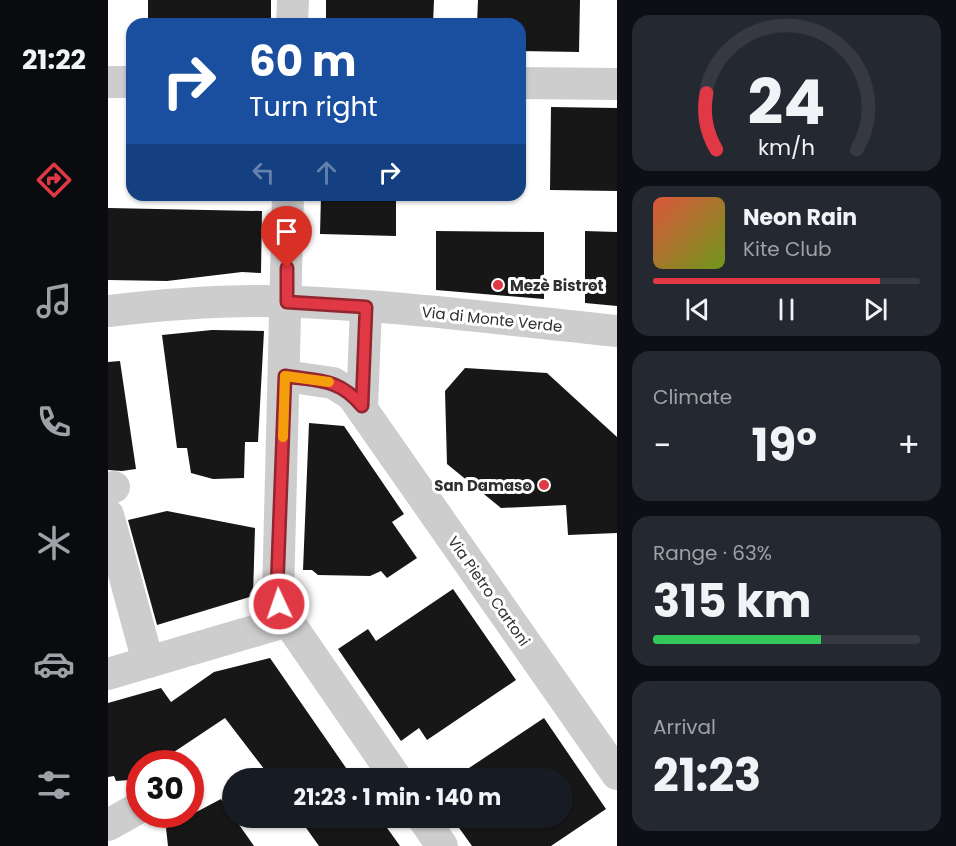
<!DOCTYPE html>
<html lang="en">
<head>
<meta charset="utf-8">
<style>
	:root { --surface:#171b24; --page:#242831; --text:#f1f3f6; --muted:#9ea1a6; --line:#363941; --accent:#e03945 }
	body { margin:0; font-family:Poppins,sans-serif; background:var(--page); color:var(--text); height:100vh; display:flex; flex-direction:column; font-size:22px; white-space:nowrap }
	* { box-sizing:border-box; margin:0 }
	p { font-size:20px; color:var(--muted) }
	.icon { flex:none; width:33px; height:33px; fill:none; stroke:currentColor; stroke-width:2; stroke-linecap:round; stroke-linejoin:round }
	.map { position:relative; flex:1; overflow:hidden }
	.sheet { display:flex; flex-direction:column; gap:15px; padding:15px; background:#0d0f14; width:339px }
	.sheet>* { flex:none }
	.banner { position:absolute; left:18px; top:18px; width:400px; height:183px; border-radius:18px; box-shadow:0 2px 4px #0004; background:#1a4fa0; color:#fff; overflow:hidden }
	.speed { position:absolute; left:18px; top:750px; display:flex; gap:12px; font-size:30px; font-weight:700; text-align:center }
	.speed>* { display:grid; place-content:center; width:78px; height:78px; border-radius:50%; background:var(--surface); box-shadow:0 2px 4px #0004; line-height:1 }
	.speed .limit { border:9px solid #d22; background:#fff; color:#111 }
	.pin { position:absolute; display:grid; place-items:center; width:51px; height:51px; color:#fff; margin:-62px -26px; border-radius:50% 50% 50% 0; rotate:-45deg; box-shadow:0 0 6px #0007 }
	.pin .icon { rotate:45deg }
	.me { position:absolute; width:66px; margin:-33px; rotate:357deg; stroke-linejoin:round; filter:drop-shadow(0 0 4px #0008) }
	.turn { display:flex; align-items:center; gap:21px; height:126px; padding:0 24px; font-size:27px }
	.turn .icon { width:78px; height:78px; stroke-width:2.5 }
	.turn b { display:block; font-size:42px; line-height:51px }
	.lanes { display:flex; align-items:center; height:57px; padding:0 24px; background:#0003; justify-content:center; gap:30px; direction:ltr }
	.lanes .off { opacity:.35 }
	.big { font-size:45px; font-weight:700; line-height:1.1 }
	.sheet .card { flex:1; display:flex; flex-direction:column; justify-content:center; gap:9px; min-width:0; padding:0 21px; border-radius:18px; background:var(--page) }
	.sheet .dial { align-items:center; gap:0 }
	.dial svg { height:156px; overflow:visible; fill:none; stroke:var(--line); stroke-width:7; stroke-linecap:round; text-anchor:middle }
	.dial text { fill:var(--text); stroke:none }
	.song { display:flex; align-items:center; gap:18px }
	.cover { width:72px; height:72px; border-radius:9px; background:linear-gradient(135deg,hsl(10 70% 55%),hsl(80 70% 35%)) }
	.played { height:6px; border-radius:3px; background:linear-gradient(90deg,var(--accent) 85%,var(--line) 85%) }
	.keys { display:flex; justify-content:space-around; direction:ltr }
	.heat { display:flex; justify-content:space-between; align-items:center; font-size:33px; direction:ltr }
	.charge { height:9px; border-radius:4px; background:linear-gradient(90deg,#34c759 63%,var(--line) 0) }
	.trip { position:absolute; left:114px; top:768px; width:351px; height:60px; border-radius:30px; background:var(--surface); box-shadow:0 2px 4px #0004; font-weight:700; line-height:60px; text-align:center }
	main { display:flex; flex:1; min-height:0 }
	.tabs { display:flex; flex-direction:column; width:108px; justify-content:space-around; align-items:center; background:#090b0e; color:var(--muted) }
	.tabs .icon { width:42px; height:42px }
	.tabs .on { color:var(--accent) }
	.tabs b { font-size:27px; color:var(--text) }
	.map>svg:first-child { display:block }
	.building { fill:#171717 }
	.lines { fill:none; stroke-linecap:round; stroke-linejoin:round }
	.minor { stroke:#cdcdcd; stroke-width:32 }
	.route-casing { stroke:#92252d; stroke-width:15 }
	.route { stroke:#e03945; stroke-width:10 }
	.slow { stroke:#f59e0b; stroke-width:10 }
	.poi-dot { fill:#e03945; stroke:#fff; stroke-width:2 }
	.labels { text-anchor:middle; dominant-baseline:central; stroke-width:6; stroke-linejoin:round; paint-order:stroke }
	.poi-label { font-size:15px; font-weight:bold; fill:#303030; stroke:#fff; text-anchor:start }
	.street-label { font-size:15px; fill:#303030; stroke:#fff }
</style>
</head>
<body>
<main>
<nav class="tabs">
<b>21:22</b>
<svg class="icon on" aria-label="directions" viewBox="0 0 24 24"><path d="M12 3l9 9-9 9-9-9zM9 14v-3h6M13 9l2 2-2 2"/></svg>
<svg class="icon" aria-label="music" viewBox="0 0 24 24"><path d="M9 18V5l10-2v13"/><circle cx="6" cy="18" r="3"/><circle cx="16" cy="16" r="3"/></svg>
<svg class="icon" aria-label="phone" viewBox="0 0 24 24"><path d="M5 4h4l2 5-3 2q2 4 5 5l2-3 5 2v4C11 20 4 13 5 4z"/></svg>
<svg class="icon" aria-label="climate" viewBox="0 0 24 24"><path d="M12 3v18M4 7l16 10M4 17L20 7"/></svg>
<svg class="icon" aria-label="car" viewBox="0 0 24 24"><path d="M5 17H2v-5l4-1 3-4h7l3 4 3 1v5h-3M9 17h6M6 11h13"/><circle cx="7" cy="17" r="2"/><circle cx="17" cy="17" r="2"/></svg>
<svg class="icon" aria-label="filters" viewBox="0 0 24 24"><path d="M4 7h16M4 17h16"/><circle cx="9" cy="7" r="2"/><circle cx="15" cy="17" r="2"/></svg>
</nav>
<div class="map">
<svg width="509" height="846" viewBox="0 0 509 846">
	<rect width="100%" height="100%" fill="#fff"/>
	<g class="building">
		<rect x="40" y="0" width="123" height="24"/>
		<polygon points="218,0 326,0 325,24 218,24"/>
		<polygon points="370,0 472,0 471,52 412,51 412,24 369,24"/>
		<polygon points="443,107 509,108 509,191 442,190"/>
		<polygon points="213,195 288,195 288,236 212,234"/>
		<polygon points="0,208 154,211 153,273 134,272 59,281 0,280"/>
		<polygon points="328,231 436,232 436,299 328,290"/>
		<polygon points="477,231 509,232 509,306 477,303"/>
		<polygon points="104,330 156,331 150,442 137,442 136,478 105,479 83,473 79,448 69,448 54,335"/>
		<polygon points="12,361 28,469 14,471 0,470 0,362"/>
		<polygon points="357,368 439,373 509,437 509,533 460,535 458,505 393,508 339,464 337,391"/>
		<polygon points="201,423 236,426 296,514 284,522 309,558 279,578 273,571 262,576 210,575 204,570 195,570"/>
		<polygon points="59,511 147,528 145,596 49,625 20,520"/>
		<polygon points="345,589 408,680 319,740 311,728 293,741 230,649 260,629 268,641"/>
		<polygon points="162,658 245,778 163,778 117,718 48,764 32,764 32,774 22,780 8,781 6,776 0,777 0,703 53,688 63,702 106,672"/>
		<polygon points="436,718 498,809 443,846 364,846 344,818 454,818 454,778 346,778"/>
		<polygon points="113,799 146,846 60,846 58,828"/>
		<polygon points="191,818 272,818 292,846 211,846"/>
	</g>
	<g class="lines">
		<g class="minor">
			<polyline points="184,24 185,0"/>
			<polyline points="0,82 24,82"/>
			<polyline points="412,83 509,84"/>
			<polyline points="180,195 170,596 180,621 288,778"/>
			<path d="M0,311C51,305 103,301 155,301C273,303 391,319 509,331"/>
			<polyline points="177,376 225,383 244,395 509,774"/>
			<polyline points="254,407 258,307"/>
			<polyline points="0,488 6,487"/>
			<polyline points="0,515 40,662"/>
			<polyline points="0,674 180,621"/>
			<polyline points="315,818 334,846"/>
			<polyline points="0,825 32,807"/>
		</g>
	</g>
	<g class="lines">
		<defs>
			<path id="route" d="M171,604L169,589L177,376C210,381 231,378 254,406L258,307L179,302V268"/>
		</defs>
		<use href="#route" class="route-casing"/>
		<use href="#route" class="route"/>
		<polyline class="slow" points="175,437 177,376 221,382"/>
	</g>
	<g class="poi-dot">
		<circle cx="390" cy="285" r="6"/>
		<circle cx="436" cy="485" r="6"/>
	</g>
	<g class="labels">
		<g class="poi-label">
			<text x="402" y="285">Mezè Bistrot</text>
			<text x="424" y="485" text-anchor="end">San Damaso</text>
		</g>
		<g class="street-label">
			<text transform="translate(384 319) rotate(6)">Via di Monte Verde</text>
			<text transform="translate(381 591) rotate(55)">Via Pietro Cartoni</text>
		</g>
	</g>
</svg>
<div class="speed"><div class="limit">30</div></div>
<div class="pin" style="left:179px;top:268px;background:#d93025"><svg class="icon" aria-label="arrive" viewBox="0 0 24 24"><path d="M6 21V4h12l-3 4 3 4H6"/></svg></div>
<svg class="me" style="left:171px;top:604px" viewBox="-20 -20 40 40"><circle r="17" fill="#e03945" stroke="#fff" stroke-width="3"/><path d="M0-11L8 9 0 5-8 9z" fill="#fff"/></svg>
<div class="trip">21:23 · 1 min · 140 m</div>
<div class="banner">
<div class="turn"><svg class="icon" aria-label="right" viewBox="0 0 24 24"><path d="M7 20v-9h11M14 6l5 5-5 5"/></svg><div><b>60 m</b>Turn right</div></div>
<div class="lanes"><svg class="icon off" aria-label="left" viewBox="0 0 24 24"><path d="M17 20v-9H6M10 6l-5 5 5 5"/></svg><svg class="icon off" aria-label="ahead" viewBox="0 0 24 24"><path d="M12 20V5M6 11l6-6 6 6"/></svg><svg class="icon" aria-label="right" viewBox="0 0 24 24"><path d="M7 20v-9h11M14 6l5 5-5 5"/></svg></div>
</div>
</div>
<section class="sheet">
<div class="card dial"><svg viewBox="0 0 100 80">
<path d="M14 69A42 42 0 1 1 86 69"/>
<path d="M14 69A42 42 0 0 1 9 40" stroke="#e03945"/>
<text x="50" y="56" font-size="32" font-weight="700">24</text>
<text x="50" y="72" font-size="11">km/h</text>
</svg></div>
<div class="card">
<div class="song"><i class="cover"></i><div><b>Neon Rain</b><p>Kite Club</p></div></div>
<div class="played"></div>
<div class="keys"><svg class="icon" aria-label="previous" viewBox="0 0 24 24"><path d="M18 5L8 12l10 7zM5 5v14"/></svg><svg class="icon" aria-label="pause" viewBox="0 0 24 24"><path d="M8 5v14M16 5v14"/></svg><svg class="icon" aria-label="next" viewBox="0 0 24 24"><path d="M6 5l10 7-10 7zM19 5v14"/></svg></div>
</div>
<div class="card"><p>Climate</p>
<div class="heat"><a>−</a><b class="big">19°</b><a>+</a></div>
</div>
<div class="card"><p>Range · 63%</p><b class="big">315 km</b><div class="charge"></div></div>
<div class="card"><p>Arrival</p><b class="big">21:23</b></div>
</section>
</main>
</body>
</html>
